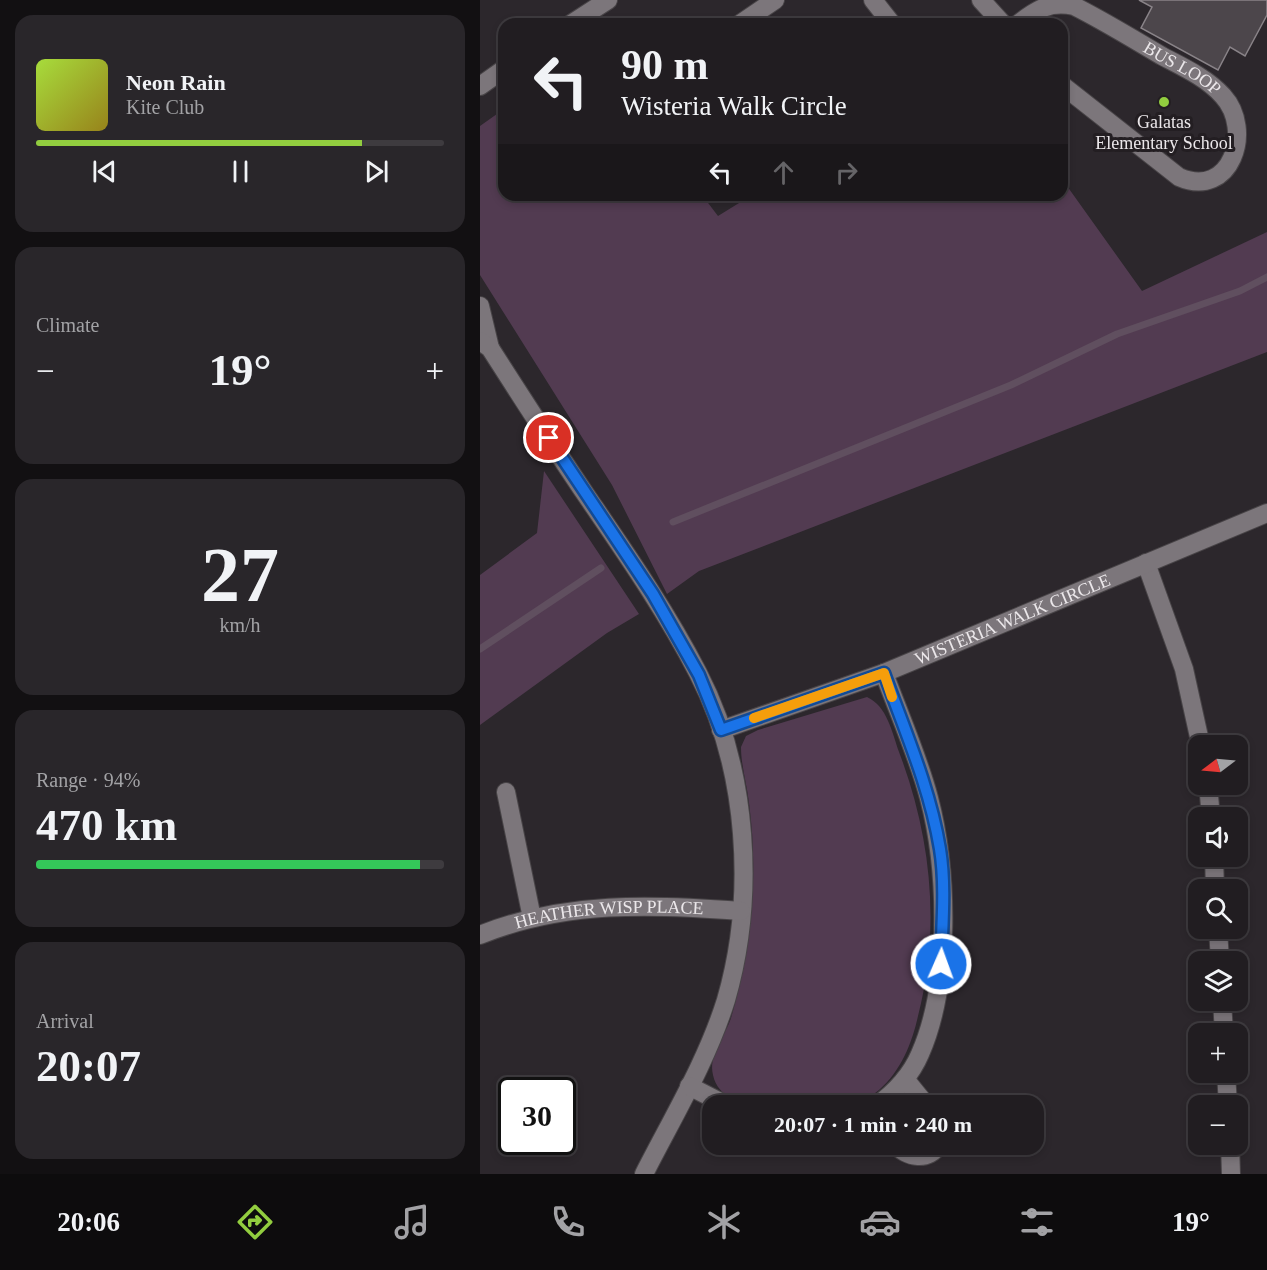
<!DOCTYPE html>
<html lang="en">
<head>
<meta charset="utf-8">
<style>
	:root { --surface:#211d21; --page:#29262a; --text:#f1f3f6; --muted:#a2a2a5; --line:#3e3b3f; --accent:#92cd3f }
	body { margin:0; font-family:Georgia,serif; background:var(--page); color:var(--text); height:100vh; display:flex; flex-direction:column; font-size:22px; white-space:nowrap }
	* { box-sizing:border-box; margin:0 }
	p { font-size:20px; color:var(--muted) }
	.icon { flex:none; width:33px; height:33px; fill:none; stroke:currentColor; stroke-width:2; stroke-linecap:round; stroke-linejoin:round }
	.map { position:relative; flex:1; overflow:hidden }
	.details { display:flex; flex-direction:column; gap:15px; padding:15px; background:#121012; width:480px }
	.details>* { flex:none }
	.top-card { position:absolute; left:18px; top:18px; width:570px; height:183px; border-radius:18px; box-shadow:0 3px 9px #0003,0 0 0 2px var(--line); background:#211d21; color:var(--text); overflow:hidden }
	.needle { width:39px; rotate:254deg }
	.buttons { position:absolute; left:708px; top:735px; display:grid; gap:12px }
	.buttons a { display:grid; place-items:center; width:60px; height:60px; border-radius:12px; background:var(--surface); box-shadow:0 3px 9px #0003,0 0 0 2px var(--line); font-size:30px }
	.speed { position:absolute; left:18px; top:1077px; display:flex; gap:12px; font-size:30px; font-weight:700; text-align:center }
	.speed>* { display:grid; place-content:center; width:78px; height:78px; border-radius:50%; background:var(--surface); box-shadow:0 3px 9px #0003,0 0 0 2px var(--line); line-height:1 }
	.speed .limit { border:3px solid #111; border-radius:9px; background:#fff; color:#111 }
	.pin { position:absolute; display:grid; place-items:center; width:51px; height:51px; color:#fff; margin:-26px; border:3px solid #fff; border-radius:50%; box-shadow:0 2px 6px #0007 }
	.me { position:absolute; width:66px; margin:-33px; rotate:2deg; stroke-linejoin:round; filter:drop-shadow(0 0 4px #0008) }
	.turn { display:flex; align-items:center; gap:21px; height:126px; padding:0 24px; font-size:27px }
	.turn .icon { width:78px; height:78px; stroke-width:2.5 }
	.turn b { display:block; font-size:42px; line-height:51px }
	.lanes { display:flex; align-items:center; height:57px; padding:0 24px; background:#0003; justify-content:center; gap:30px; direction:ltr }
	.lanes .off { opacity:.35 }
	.big { font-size:45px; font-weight:600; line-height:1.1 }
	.details .tile { flex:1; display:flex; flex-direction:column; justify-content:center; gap:9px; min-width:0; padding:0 21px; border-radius:18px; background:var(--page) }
	.details .dial { align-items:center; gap:0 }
	.dial b { font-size:78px; line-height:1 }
	.song { display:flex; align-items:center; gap:18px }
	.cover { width:72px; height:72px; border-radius:9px; background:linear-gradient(135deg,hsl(80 70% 55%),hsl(50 70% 35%)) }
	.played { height:6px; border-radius:3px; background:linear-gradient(90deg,var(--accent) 80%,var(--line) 80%) }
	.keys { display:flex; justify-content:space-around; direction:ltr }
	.heat { display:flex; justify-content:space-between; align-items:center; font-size:33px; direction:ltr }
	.charge { height:9px; border-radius:4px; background:linear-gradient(90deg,#34c759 94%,var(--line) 0) }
	.trip { position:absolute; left:222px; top:1095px; width:342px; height:60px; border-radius:18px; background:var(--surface); box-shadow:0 3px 9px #0003,0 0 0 2px var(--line); font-weight:600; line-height:60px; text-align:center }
	.tab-bar { display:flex; height:96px; justify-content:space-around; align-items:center; background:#0d0c0d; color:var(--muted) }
	.tab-bar .icon { width:42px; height:42px }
	.tab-bar .selected { color:var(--accent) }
	.tab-bar b { font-size:27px; color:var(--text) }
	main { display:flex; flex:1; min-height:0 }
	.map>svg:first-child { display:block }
	.green { fill:#523b51 }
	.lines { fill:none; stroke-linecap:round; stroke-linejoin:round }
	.stream { stroke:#604f5f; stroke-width:7 }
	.building { fill:#4c464b; stroke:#898388; stroke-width:1.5 }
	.minor-casing { stroke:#484447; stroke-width:20 }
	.minor { stroke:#7c767b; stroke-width:18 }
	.route-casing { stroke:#114b97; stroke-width:15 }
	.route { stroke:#1a73e8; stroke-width:10 }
	.slow { stroke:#f59e0b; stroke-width:10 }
	.poi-dot { fill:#92cd3f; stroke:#231e22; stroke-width:2 }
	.labels { text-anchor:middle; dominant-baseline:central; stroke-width:6; stroke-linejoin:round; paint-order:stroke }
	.street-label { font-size:18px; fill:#ebe7ea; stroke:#231e22 }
	.poi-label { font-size:18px; fill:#ebe7ea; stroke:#231e22 }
</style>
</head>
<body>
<main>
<section class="details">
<div class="tile">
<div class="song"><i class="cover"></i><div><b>Neon Rain</b><p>Kite Club</p></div></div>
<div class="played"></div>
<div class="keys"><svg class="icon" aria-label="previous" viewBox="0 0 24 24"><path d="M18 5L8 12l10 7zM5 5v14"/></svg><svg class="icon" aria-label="pause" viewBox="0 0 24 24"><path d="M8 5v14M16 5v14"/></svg><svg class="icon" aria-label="next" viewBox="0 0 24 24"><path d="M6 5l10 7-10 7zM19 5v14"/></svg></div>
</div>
<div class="tile"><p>Climate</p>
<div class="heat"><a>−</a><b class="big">19°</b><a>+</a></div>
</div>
<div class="tile dial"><b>27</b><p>km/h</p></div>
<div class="tile"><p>Range · 94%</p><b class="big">470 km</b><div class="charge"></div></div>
<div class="tile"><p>Arrival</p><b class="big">20:07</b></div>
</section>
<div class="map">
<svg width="787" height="1174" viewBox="0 0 787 1174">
	<rect width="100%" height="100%" fill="#2c272c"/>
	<g class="green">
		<polygon points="24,109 24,195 222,195 238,216 272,195 582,195 582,179 662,291 787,232 787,352 219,571 187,594 132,485 0,275 0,126"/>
		<polygon points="64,471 159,614 127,633 0,725 0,575 57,533"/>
		<path d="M387,697C407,706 412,732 419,752C451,836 461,927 438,1016C432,1043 421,1071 399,1090C369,1115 322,1105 285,1105C264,1105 238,1099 233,1075C228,1056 245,1036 251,1018C257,998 261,978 265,958C274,907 276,855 269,803C267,784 261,766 261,747L266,736L278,730Z"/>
	</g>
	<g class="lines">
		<g class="stream">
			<polyline points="193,522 531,385 637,334 760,291 787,277"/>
			<polyline points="0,649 121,568"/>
		</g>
	</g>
	<polygon class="building" points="659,0 787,0 787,15 765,56 750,47 738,70 661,28 672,7"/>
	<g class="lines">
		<defs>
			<g id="minor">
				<polyline points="393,0 412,24"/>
				<polyline points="501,0 523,24"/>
				<polyline points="91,24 128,0"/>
				<polyline points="260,24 295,0"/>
				<path id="s1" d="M538,24C557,9 570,1 594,6C624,21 653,39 682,56C703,67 727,78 743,96C774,130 751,200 699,177L582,85"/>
				<polyline points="0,86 24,69"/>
				<polyline points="0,306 10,348"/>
				<path d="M0,341L10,348C42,398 74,448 108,498C147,555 186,611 218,673C268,769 276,896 246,1000C227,1061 193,1117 164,1174"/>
				<polyline points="666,563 704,669 721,746"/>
				<path id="s2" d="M241,730L404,673L787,513"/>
				<polyline points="728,784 731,818"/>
				<polyline points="26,792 52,918"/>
				<polyline points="734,856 735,890"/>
				<polyline points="738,928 740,962"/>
				<path id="s3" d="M0,935C84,901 172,904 261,911"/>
				<polyline points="742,1000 744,1034"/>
				<polyline points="746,1072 748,1106"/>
				<polyline points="425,1079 447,1106"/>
				<polyline points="209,1086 248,1106"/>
				<path d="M396,1106C414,1093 431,1075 440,1054C471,984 468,871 449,798C438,756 419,714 404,673"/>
				<path d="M415,1144C426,1158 450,1162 459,1144"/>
				<polyline points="750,1144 751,1174"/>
			</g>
		</defs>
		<use href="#minor" class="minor-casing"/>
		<use href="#minor" class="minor"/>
	</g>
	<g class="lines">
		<defs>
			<path id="route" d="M69,438L173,594L219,675L241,730L404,673C425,731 450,788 460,849C466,886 462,926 461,964"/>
		</defs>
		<use href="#route" class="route-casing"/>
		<use href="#route" class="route"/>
		<polyline class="slow" points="274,718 404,673 412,697"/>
	</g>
	<circle class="poi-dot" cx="684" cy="102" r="6"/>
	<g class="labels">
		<g class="street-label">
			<text stroke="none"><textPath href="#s1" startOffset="186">BUS LOOP</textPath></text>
			<text stroke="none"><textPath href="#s2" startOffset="312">WISTERIA WALK CIRCLE</textPath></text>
			<text stroke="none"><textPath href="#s3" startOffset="132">HEATHER WISP PLACE</textPath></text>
		</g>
		<g class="poi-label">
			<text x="684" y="122">Galatas<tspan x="684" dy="21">Elementary School</tspan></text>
		</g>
	</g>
</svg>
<div class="buttons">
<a><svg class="needle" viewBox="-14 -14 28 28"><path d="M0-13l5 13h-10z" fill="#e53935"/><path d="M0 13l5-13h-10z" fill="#a2a2a5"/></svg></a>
<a><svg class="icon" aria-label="sound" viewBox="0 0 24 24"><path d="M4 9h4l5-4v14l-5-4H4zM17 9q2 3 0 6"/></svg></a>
<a><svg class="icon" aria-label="search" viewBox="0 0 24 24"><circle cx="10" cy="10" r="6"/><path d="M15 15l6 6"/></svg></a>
<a><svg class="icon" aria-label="layers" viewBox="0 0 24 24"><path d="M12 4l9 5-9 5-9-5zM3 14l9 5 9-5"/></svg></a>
<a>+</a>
<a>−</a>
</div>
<div class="speed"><div class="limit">30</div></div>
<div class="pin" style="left:69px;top:438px;background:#d93025"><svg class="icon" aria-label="arrive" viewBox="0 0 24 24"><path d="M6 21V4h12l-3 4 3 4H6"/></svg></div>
<svg class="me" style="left:461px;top:964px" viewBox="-20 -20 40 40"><circle r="17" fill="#1a73e8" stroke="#fff" stroke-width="3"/><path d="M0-11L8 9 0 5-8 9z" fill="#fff"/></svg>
<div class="trip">20:07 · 1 min · 240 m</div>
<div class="top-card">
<div class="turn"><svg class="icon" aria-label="left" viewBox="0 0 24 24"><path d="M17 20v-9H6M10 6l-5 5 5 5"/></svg><div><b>90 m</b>Wisteria Walk Circle</div></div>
<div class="lanes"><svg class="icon" aria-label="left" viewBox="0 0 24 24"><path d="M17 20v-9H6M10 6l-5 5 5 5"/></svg><svg class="icon off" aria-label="ahead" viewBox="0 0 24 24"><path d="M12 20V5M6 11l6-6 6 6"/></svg><svg class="icon off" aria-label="right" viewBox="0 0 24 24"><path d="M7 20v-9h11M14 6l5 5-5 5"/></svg></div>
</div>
</div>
</main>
<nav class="tab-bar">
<b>20:06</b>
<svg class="icon selected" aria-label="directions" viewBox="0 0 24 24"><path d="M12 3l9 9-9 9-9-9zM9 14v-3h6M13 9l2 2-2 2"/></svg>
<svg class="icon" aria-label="music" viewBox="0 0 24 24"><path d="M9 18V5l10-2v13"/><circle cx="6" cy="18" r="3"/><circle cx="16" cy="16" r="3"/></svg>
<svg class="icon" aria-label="phone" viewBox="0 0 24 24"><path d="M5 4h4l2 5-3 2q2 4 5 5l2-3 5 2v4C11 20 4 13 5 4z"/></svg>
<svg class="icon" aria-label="climate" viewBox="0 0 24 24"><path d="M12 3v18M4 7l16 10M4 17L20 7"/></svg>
<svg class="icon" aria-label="car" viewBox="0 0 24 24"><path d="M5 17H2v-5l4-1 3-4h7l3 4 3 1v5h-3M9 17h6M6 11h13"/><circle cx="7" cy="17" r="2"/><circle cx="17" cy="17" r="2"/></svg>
<svg class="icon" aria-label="filters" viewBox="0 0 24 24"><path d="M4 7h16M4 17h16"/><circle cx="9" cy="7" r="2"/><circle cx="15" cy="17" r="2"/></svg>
<b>19°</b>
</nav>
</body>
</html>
